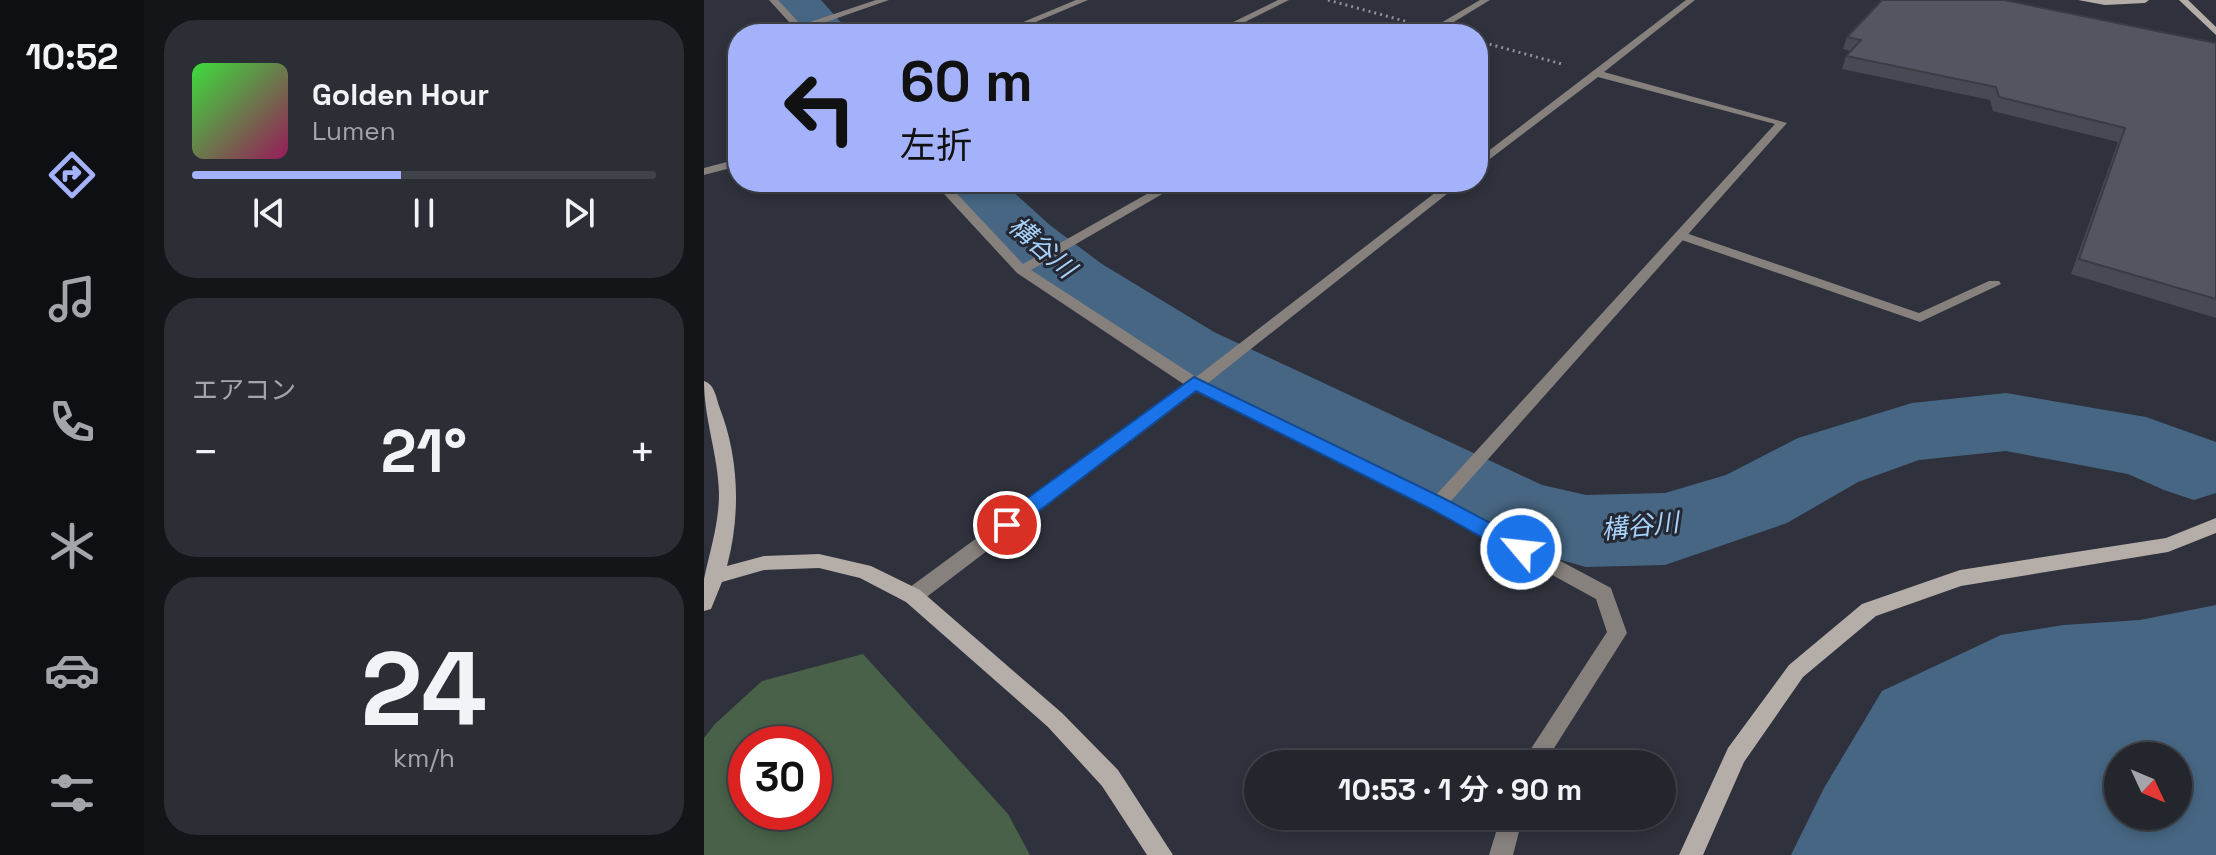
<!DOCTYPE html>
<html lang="ja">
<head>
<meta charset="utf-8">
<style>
	:root { --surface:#23262d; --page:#2b2e35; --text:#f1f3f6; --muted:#a3a5aa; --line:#404349; --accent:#a4b2fc }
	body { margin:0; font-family:"Space Grotesk","Noto Sans JP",sans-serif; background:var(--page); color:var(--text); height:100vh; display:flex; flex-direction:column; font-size:30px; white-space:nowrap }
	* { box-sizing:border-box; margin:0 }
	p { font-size:26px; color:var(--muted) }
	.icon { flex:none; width:44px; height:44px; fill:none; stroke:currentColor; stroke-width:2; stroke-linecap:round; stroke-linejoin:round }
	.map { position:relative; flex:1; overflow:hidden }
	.panel { display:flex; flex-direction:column; gap:20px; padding:20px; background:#131519; width:560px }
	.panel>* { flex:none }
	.hud { position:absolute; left:24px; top:24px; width:760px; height:168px; border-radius:32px; box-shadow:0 4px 12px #0003,0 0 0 2px var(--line); background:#a4b2fc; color:#111; overflow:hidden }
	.needle { width:52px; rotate:134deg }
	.controls { position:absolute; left:1400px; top:742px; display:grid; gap:16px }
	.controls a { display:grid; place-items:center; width:88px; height:88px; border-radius:50%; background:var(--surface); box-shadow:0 4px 12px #0003,0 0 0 2px var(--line); font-size:40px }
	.speed { position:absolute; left:24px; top:726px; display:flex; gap:16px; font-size:40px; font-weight:700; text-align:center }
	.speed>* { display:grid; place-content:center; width:104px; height:104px; border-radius:50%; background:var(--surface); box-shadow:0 4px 12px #0003,0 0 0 2px var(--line); line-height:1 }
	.speed .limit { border:12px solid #d22; background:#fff; color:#111 }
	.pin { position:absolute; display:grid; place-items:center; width:68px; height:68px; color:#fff; margin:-34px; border:4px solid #fff; border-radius:50%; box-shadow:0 2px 8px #0007 }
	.me { position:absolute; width:88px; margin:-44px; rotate:298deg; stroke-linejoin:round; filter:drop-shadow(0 0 6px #0008) }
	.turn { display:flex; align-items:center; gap:28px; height:168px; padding:0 40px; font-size:36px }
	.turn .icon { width:104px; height:104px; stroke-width:2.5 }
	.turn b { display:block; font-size:56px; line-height:68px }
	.big { font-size:60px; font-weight:600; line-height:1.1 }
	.panel .tile { flex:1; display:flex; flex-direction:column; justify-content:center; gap:12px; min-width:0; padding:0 28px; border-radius:32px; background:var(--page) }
	.panel .dial { align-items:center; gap:0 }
	.dial b { font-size:104px; line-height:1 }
	.song { display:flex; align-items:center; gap:24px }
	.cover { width:96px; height:96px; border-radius:12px; background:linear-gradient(135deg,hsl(120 70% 55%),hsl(330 70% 35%)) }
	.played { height:8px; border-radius:4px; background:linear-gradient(90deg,var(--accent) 45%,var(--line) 45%) }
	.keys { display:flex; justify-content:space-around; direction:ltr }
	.heat { display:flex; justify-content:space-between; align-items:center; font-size:44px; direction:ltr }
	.trip { position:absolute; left:540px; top:750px; width:432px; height:80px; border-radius:40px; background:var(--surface); box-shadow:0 4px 12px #0003,0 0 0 2px var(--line); font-weight:600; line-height:80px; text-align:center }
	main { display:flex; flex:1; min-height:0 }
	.menu { display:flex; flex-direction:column; width:144px; justify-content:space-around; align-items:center; background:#0e0f12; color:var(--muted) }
	.menu .icon { width:56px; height:56px }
	.menu .on { color:var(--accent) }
	.menu b { font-size:36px; color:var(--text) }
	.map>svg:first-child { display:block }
	.green { fill:#496148; fill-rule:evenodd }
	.water { fill:#466683; fill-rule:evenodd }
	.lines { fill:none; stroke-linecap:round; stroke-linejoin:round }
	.river { fill:#466683; fill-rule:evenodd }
	.path { stroke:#8e9199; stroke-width:3; stroke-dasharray:2 4; stroke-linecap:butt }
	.lane { fill:#86817d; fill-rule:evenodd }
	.street { fill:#86817d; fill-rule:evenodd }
	.secondary { fill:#b5ada8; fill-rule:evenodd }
	.wall { fill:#474a53 }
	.building { fill:#535661; stroke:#3a3c44; stroke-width:2 }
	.route { fill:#1a73e8; stroke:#114b97; stroke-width:2 }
	.labels { text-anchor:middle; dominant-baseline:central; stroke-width:6; stroke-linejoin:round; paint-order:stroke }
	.water-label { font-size:26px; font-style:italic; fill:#a6d1f9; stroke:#252832 }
</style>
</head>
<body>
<main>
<nav class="menu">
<b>10:52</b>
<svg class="icon on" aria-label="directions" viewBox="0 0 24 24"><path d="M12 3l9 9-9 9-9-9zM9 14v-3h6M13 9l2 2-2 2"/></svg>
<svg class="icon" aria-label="music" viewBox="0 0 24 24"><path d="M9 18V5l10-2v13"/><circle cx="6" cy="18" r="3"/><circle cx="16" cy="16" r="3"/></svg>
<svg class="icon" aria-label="phone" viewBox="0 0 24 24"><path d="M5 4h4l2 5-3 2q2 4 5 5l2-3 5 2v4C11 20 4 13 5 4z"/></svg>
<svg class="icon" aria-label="climate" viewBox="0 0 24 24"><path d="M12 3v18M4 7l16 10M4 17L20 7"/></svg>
<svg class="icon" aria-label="car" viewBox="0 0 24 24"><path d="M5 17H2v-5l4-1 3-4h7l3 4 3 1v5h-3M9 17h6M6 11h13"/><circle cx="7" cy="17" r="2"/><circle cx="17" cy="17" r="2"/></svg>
<svg class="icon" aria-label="filters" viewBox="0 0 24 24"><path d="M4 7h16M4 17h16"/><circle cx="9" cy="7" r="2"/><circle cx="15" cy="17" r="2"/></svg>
</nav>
<section class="panel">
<div class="tile">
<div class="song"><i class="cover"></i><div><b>Golden Hour</b><p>Lumen</p></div></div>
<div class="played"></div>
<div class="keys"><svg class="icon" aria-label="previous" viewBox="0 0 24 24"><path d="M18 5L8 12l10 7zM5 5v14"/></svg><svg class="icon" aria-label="pause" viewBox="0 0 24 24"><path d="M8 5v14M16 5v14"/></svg><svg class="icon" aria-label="next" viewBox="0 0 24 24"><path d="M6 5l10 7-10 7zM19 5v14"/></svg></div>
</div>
<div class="tile"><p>エアコン</p>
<div class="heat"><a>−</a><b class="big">21°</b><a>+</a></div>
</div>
<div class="tile dial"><b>24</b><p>km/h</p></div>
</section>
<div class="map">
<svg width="1512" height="855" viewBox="0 0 1512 855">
	<rect width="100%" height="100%" fill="#2f323c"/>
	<path class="green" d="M159,654L304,814L326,855H0V738L11,724L58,681ZM42,744H110V812H42Z"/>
	<path class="water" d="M1512,605V855H1087L1120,788L1178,691L1297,635L1360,625L1436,620ZM1414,756H1474V816H1414Z"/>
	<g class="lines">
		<g class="river">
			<polygon points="70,0 117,0 147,34 98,34"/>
			<polygon points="233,182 298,182 347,226 398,264 510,332 838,485 882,495 961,493 1022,475 1094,438 1208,403 1302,393 1442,417 1512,442 1512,493 1490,500 1460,490 1424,474 1302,451 1215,460 1154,482 1083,523 961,565 882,567 786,540 456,366 350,294 301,254"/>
		</g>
		<g class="path">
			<polyline points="624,0 704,22"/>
			<polyline points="774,41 858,64"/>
		</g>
		<polygon class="lane" points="976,231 1215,313 1285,281 1295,281 1297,284 1216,322 972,238 972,232"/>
		<g class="street">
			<polygon points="65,0 74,0 97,25 172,0 185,0 102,29 106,34 96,34"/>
			<polygon points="372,0 384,0 303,34 290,34"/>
			<polygon points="574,0 585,0 517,34 505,34"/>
			<polygon points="776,0 786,0 730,34 718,34"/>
			<polygon points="982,0 991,0 900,72 1083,123 746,502 907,588 909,594 923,633 840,764 817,764 903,632 892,599 728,509 493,391 216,602 209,604 202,602 200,596 202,590 481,385 313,273 229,182 242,182 319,264 464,182 479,182 327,270 492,377 745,182 758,182 504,383 732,495 1071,124 894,77 774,168 774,159"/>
			<polygon points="34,159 34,166 0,175 0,168"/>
			<polygon points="797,816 819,816 809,855 785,855"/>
		</g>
		<g class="secondary">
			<polygon points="1374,0 1445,0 1441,3 1401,5"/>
			<polygon points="1475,0 1484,0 1512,27 1512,35"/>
			<path d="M0,381C10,384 12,396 15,406C35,456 37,514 23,566L60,556L115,554L167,566L216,590L358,713L414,770L469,855H443L398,786L344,727L202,602L156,578L115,568L60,570L18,582L7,609L0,611C0,601 0,589 0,579C6,550 15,524 15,493C14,454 0,419 0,381Z"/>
			<polygon points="1512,518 1512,533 1464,552 1257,586 1172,616 1099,677 1040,762 999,855 975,855 1024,748 1085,665 1158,604 1256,570 1462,538"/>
		</g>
	</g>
	<polygon class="wall" points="1143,37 1512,43 1512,318 1367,274 1414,142 1289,111 1286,100 1138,69 1142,56 1146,51 1139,49"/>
	<polygon class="building" points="1178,0 1300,0 1512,43 1512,299 1375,259 1421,128 1295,97 1292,87 1142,56 1157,40 1143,37"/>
	<polygon class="route" points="490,377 741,499 824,543 827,549 824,555 817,557 810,555 727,509 492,391 310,530 295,530 293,525 295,519"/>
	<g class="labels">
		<g class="water-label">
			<text transform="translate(338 247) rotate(41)">構谷川</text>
			<text transform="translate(936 526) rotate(-6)">構谷川</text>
		</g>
	</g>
</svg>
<div class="controls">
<a><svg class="needle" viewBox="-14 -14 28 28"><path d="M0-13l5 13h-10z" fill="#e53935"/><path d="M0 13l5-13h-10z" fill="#a3a5aa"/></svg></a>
</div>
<div class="speed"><div class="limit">30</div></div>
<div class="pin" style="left:303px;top:525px;background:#d93025"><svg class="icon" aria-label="arrive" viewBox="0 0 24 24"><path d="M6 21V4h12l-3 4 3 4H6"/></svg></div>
<svg class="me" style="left:817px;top:549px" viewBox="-20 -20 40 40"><circle r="17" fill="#1a73e8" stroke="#fff" stroke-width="3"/><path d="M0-11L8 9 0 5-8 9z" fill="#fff"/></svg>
<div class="trip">10:53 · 1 分 · 90 m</div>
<div class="hud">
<div class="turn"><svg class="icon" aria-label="left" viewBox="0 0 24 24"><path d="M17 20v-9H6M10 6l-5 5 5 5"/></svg><div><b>60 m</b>左折</div></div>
</div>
</div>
</main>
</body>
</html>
